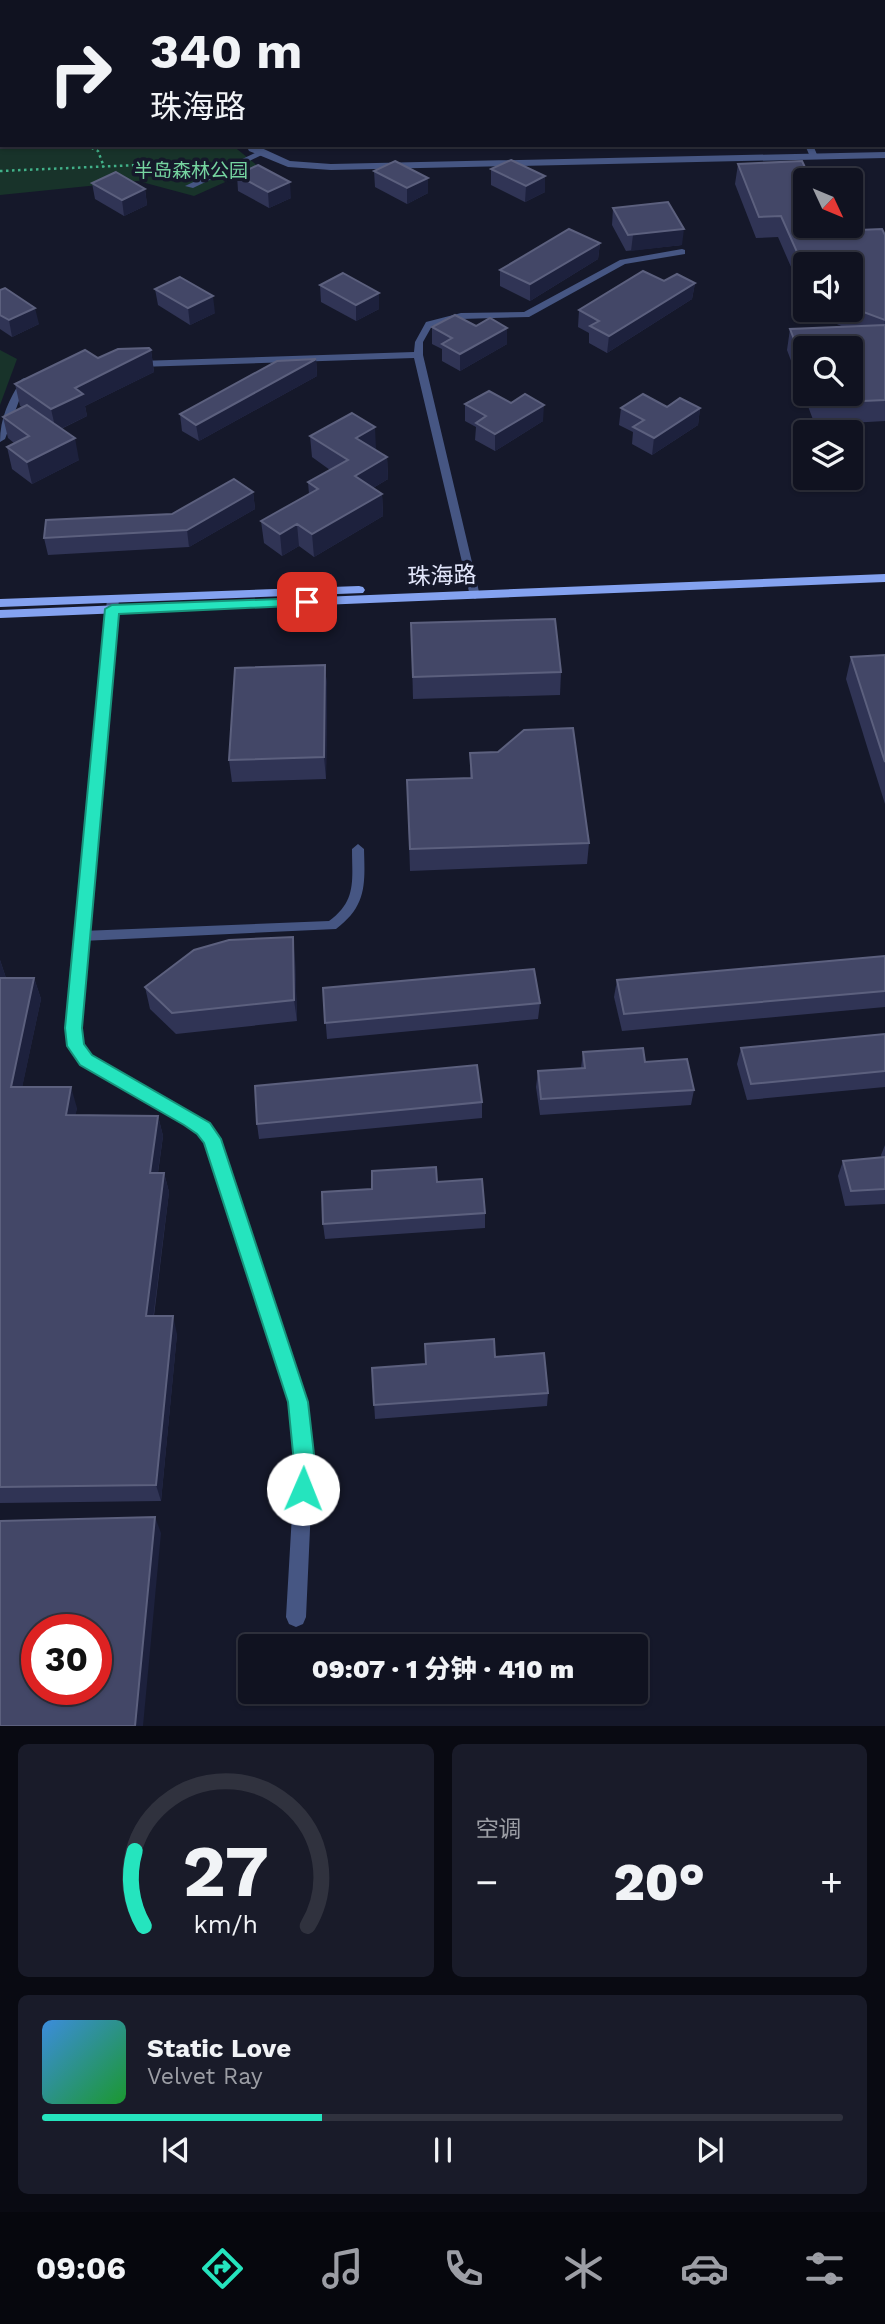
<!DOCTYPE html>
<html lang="zh">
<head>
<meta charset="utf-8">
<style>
	:root { --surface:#101220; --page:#191b29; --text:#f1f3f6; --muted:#9c9ea5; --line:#30323e; --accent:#25e4be }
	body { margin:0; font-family:"Work Sans","Noto Sans SC",sans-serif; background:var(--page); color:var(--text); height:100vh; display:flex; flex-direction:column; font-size:26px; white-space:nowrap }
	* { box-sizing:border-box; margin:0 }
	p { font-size:23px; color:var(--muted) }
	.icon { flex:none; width:38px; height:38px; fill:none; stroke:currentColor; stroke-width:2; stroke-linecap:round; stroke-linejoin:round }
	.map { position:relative; height:1726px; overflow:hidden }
	.details { display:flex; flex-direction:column; gap:18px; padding:18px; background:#090a12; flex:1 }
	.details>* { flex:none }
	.top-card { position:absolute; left:0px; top:0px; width:886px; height:147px; box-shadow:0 2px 5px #0004,0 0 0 2px var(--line); background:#101220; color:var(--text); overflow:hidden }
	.needle { width:46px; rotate:134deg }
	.fabs { position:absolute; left:793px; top:168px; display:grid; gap:14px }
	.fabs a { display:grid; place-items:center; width:70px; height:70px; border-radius:7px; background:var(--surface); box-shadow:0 2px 5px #0004,0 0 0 2px var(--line); font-size:35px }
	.speed { position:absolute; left:21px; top:1614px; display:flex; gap:14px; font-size:35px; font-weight:700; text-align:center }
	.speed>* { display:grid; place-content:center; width:91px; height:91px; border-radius:50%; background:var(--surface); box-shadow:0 2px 5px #0004,0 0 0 2px var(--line); line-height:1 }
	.speed .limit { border:10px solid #d22; background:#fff; color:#111 }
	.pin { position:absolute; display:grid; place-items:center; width:60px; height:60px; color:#fff; margin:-30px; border-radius:14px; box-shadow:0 4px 10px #0006 }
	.me { position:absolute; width:77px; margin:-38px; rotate:1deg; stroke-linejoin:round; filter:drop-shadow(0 0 5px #0008) }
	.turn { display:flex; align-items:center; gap:24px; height:147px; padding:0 35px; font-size:32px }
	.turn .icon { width:91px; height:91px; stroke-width:2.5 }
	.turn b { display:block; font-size:49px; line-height:60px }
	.big { font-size:52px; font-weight:800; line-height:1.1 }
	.details .widget { flex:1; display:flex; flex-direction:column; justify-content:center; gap:10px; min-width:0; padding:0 24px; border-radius:10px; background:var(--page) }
	.details .dial { align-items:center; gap:0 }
	.dial svg { height:182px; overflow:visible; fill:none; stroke:var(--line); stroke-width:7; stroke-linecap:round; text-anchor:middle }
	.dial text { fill:var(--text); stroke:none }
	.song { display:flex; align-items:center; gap:21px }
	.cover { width:84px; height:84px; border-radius:10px; background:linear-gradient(135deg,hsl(210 70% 55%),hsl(130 70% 35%)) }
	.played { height:7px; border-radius:4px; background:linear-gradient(90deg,var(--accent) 35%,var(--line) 35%) }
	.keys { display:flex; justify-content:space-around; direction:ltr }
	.heat { display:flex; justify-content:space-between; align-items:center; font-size:38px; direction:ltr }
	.details .tiles { flex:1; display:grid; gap:18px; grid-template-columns:1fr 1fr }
	.widget:last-child { grid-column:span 2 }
	.trip { position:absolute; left:238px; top:1634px; width:410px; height:70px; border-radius:7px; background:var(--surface); box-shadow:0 2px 5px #0004,0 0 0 2px var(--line); font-weight:800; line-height:70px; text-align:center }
	.tabs { display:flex; height:112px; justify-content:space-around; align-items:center; background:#06070d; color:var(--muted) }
	.tabs .icon { width:49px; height:49px }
	.tabs .active { color:var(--accent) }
	.tabs b { font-size:32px; color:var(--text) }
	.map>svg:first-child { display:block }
	.green { fill:#18332a }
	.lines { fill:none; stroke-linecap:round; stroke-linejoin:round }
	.path { stroke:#41b088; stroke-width:2.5; stroke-dasharray:2.5 3.5; stroke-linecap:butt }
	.service { fill:#465683; fill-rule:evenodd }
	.minor { fill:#465683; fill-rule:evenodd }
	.tertiary { fill:#465683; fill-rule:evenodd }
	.secondary { fill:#84a2f0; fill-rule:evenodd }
	.primary { fill:#9d76ee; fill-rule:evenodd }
	.trunk { fill:#c570df; fill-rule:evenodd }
	.wall { fill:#303455; fill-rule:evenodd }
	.shaded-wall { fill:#1d213d }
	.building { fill:#434767; stroke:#5c607e; stroke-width:2; fill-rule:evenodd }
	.route { fill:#25e4be; stroke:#18947c; stroke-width:2 }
	.labels { text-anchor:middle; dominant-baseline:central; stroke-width:7; stroke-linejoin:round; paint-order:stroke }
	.far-park-label { font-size:19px; fill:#75d4a0; stroke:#15182a }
	.street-label { font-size:23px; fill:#e2e6fb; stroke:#15182a }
</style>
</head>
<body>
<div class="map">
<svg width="885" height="1726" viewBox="0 0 885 1726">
	<rect width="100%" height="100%" fill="#15182a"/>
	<g class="green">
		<polygon points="0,109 2,145 232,145 259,167 194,196 138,181 0,195"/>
		<polygon points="0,350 17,359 0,405"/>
	</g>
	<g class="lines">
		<g class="path">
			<polyline points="86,145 98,151 104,167"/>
			<polyline points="0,171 208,162"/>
		</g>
		<g class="service">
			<polygon points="805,145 813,145 818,157 817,159 811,159"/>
			<polygon points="682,249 685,250 685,254 625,264 529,317 461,319 432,326 423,342 423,355 480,596 475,599 470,596 414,358 139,367 134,364 139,361 414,352 415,342 426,322 461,313 524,312 620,260"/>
			<path d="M25,378L30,381L20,398L5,439L0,442C0,418 9,399 22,379Z"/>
			<path d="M358,844L364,849C365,884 367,906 336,929L82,941L78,940L76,936L78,932L82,931L329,921C357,901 352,880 352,849Z"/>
		</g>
		<g class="minor">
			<rect x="78" y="0" width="8" height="2"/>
			<polygon points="259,151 266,153 193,188 185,186"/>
			<polygon points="113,595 119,599 81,1029 83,1044 91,1055 209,1123 220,1140 307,1402 313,1463 306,1617 303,1624 296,1627 289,1624 286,1617 295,1463 289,1402 205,1143 197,1133 81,1065 68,1046 65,1029 107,599"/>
		</g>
		<g class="tertiary">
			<polygon points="284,0 292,0 283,2"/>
			<polygon points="246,145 255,145 290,161 331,164 885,152 885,158 331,170 288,167 249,151"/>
		</g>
		<g class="secondary">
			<polygon points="885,574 885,582 0,618 0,610"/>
			<polygon points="359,586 363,587 365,590 363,593 0,607 0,599"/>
		</g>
		<polygon class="primary" points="760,0 775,0 777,2 761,2"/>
		<g class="trunk">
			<rect x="844" y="0" width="12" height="2"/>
			<rect x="859" y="0" width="12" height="2"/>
			<polygon points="884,74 885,74 885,85 884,84"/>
			<rect x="884" y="111" width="1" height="11"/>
		</g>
	</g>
	<g class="wall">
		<polygon points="460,0 757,0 760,2 460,2"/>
		<polygon points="2,30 2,102 0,101 0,31"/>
		<path d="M738,164L834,231L885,235V421L815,425L787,350L790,329L844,327L820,317L811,310H850V264H805V299L778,237L756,238L735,184ZM805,348L850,394H805Z"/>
		<polygon points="491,169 545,192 525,202 491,185"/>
		<polygon points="374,171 428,193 407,204 375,187"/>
		<polygon points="237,175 291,198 269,208 238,191"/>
		<polygon points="92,183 145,189 147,205 124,216 95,199"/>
		<polygon points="613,208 682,245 626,251 612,225"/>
		<polygon points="600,243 598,259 530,301 500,286 500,270"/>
		<polygon points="664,281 695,283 692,299 607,353 589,343 589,333 578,327 579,310"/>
		<polygon points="320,285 379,293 379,309 356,321 321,302"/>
		<polygon points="155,289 215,313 190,325 158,305"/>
		<polygon points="0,290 39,324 12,337 0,329"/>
		<polygon points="476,326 507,328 507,344 460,371 442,361 442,349 432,344 432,327"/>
		<polygon points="151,350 154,372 85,406 87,416 61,429 79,460 32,484 12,469 7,447 14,443 8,438 3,417 22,407 20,406 15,384 98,358"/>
		<polygon points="316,359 317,376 199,441 182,431 180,414"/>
		<polygon points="465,404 543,421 495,451 475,440 476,427 465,421"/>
		<polygon points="667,407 700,408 698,425 652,455 632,444 633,432 619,425 621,408"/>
		<polygon points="310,436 376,449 375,450 387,457 388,479 373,488 382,494 383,516 314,557 299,546 282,556 264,543 261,521 309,494 308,482 330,470 312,457"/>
		<polygon points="253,492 255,509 189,547 48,555 44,538 172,514"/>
		<polygon points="411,623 561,672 560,695 413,699"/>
		<polygon points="885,655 885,804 846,679 851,657"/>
		<polygon points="325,665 327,687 326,779 232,782 229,760"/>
		<polygon points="498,752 589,843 587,864 410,871 407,780 470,778 470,753"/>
		<polygon points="885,956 885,1007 622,1031 614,997 617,980"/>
		<polygon points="295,959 297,1021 176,1034 150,1009 145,987"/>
		<polygon points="0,960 6,978 34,978 41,999 22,1087 77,1108 75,1115 158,1116 163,1136 158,1173 164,1173 169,1192 154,1316 177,1334 161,1501 0,1503"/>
		<polygon points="323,988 540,1003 538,1019 327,1039"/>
		<polygon points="885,1034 885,1087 747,1100 737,1064 741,1048"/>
		<polygon points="583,1052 645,1062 694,1090 691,1105 540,1115 536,1087 538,1071 581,1068"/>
		<polygon points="482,1102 482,1118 259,1139 257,1124"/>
		<polygon points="885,1145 885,1204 845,1206 838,1176 843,1161 882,1158 881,1155"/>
		<polygon points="372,1189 485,1213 485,1228 325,1239 323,1224"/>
		<polygon points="425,1344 495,1357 548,1393 547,1406 375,1419 372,1368 426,1364"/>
	</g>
	<g class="shaded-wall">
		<polygon points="200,0 217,0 215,2 198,2"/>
		<polygon points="545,176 545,192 525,202 526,186"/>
		<polygon points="428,178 428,193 407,204 407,188"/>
		<polygon points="290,182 291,198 269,208 268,192"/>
		<polygon points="145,189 147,205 124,216 122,200"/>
		<polygon points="684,229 682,245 631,251 633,235"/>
		<polygon points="600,243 598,259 530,301 530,284"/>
		<polygon points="695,283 692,299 607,353 609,336"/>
		<polygon points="379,293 379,309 356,321 356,305"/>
		<polygon points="213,296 215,313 190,325 188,308"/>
		<polygon points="35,308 39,324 12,337 9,320"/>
		<polygon points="507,328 507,344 460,371 460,354"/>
		<polygon points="151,350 154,372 85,406 87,416 56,431 51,409 75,388"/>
		<polygon points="316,359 317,376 199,441 196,425"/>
		<polygon points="544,405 543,421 495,451 495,434"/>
		<polygon points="700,408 698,425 652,455 654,438"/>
		<polygon points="375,427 376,449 357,460 356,438"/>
		<polygon points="75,438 79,460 32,484 27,462"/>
		<polygon points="387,457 388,479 356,498 355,476"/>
		<polygon points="253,492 255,509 189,547 187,530"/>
		<polygon points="382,494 383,516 314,557 312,534"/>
		<polygon points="297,524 299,546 282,556 280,534"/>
		<polygon points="325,665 327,687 326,779 324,757"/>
		<polygon points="293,937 295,959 297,1021 294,1000"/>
		<polygon points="0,960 7,981 0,989"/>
		<polygon points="34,978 41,999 18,1107 11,1087"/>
		<polygon points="71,1087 77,1108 72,1135 66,1115"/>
		<polygon points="158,1116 163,1136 155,1192 150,1173"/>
		<polygon points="164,1173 169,1192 151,1335 146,1316"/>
		<polygon points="173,1316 177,1334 161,1501 156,1485"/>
		<polygon points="155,1517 161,1533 143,1726 135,1726"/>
	</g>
	<g class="building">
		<polygon points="112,0 200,0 198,2 109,2"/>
		<polygon points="349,0 358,0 367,2 342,2"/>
		<polygon points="473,0 757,0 760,2 482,2"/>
		<polygon points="2,30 2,71 0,71 0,31"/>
		<polygon points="511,160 545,176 526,186 491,169"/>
		<polygon points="395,161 428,178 407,188 374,171"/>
		<polygon points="802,161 811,180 805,180 805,226 831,226 834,231 882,229 885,235 885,320 850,307 850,264 805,264 805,270 781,216 759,217 738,164"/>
		<polygon points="258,165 290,182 268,192 237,175"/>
		<polygon points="116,172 145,189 122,200 92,183"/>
		<polygon points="668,202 684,229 628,235 613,208"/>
		<polygon points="569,229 600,243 530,284 500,270"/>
		<polygon points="643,271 664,281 677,274 695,283 609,336 590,326 599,321 579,310"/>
		<polygon points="343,273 379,293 356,305 320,285"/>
		<polygon points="180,277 213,296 188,308 155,289"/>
		<polygon points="5,288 35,308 9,320 0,315 0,290"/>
		<polygon points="455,315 476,326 490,318 507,328 460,354 442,344 452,338 432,327"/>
		<polygon points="885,325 885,400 819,403 815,394 850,394 850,348 805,348 805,367 790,329"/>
		<polygon points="149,348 151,350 75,388 83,394 51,409 15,384 85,350 98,358 118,349"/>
		<polygon points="316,359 196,425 180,414 277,361"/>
		<polygon points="489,391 511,403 525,394 544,405 495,434 476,423 486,416 465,404"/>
		<polygon points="643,394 667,407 680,398 700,408 654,438 633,427 644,420 621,408"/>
		<polygon points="27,405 75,438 27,462 7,447 29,436 3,417"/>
		<polygon points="352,413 375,427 356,438 387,457 355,476 382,494 312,534 297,524 280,534 261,521 318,489 308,482 348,460 310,436"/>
		<polygon points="234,479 253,492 187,530 44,538 46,520 172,514"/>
		<polygon points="555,619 561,672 413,677 411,623"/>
		<polygon points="885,655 885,762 851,657"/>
		<polygon points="325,665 324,757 229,760 235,668"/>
		<polygon points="573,728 589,843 410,849 407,780 472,778 470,753 498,752 524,730"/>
		<polygon points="293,937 294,1000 172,1013 145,987 194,950 229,940"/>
		<polygon points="885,956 885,991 624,1014 617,980"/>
		<polygon points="534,969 540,1003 325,1023 323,988"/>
		<polygon points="0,978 34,978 11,1087 71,1087 66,1115 158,1116 150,1173 164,1173 146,1316 173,1316 156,1485 0,1487"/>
		<polygon points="885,1034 885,1071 751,1084 741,1048"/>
		<polygon points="643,1048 645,1062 687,1059 694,1090 541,1099 538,1071 585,1068 583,1052"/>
		<polygon points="477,1065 482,1102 257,1124 255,1086"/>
		<polygon points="885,1157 885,1189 851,1191 843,1161"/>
		<polygon points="436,1167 437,1182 482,1179 485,1213 323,1224 322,1192 372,1189 372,1171"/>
		<polygon points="494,1339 495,1357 544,1353 548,1393 374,1405 372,1368 426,1364 425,1344"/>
		<path d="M155,1517L135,1726H0V1521ZM37,1629H96V1689H37Z"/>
	</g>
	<polygon class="route" points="307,598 314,602 312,605 119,614 82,1028 84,1044 92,1055 210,1123 221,1139 308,1402 315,1463 310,1496 303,1499 295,1496 292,1489 294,1463 288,1402 204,1143 197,1134 184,1125 80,1065 67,1046 65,1028 105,609 112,605"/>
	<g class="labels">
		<g class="far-park-label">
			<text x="191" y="170">半岛森林公园</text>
		</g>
		<g class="street-label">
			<text transform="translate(442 576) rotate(-2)">珠海路</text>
		</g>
	</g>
</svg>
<div class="fabs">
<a><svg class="needle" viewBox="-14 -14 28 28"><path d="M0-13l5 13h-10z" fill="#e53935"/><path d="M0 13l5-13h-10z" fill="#9c9ea5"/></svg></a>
<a><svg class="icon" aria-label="sound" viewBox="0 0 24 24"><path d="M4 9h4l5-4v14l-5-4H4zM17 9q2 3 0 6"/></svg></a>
<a><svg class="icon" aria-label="search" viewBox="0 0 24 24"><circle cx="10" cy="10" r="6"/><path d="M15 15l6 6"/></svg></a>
<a><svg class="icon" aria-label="layers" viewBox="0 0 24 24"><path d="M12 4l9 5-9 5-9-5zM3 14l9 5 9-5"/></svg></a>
</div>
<div class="speed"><div class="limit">30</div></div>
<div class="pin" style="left:307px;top:602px;background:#d93025"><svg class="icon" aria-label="arrive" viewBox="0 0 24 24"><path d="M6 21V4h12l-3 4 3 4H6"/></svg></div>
<svg class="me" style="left:303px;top:1489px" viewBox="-20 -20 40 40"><circle r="19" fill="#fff"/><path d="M0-13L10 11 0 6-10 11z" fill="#25e4be"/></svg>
<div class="trip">09:07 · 1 分钟 · 410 m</div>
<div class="top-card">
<div class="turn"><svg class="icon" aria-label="right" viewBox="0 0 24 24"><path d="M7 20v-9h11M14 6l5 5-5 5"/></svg><div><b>340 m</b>珠海路</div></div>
</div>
</div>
<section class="details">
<div class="tiles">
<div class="widget dial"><svg viewBox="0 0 100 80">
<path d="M14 69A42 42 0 1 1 86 69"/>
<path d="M14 69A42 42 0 0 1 10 36" stroke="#25e4be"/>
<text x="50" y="56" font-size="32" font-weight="700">27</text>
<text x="50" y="72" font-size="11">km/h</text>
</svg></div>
<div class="widget"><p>空调</p>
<div class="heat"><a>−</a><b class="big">20°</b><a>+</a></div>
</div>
<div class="widget">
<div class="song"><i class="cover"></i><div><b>Static Love</b><p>Velvet Ray</p></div></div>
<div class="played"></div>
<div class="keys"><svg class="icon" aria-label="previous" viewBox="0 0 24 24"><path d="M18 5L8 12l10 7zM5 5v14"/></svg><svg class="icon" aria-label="pause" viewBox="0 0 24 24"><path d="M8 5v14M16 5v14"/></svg><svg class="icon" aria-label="next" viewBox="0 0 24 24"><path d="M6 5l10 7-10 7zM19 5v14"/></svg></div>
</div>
</div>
</section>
<nav class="tabs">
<b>09:06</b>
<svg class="icon active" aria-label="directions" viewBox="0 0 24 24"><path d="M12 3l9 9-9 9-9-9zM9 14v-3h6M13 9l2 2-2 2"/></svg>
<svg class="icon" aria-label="music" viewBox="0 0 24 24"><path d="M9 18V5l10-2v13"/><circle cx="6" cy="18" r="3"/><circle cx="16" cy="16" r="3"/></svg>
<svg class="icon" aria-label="phone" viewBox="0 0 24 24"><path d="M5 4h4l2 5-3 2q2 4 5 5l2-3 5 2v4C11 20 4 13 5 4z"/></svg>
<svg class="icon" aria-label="climate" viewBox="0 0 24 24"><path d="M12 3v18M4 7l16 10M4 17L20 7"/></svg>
<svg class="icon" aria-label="car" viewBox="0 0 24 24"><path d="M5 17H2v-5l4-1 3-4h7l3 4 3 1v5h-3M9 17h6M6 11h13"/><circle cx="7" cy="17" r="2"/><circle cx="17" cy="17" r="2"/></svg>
<svg class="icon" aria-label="filters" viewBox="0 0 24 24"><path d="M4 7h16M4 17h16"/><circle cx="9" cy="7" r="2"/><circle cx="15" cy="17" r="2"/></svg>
</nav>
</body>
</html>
